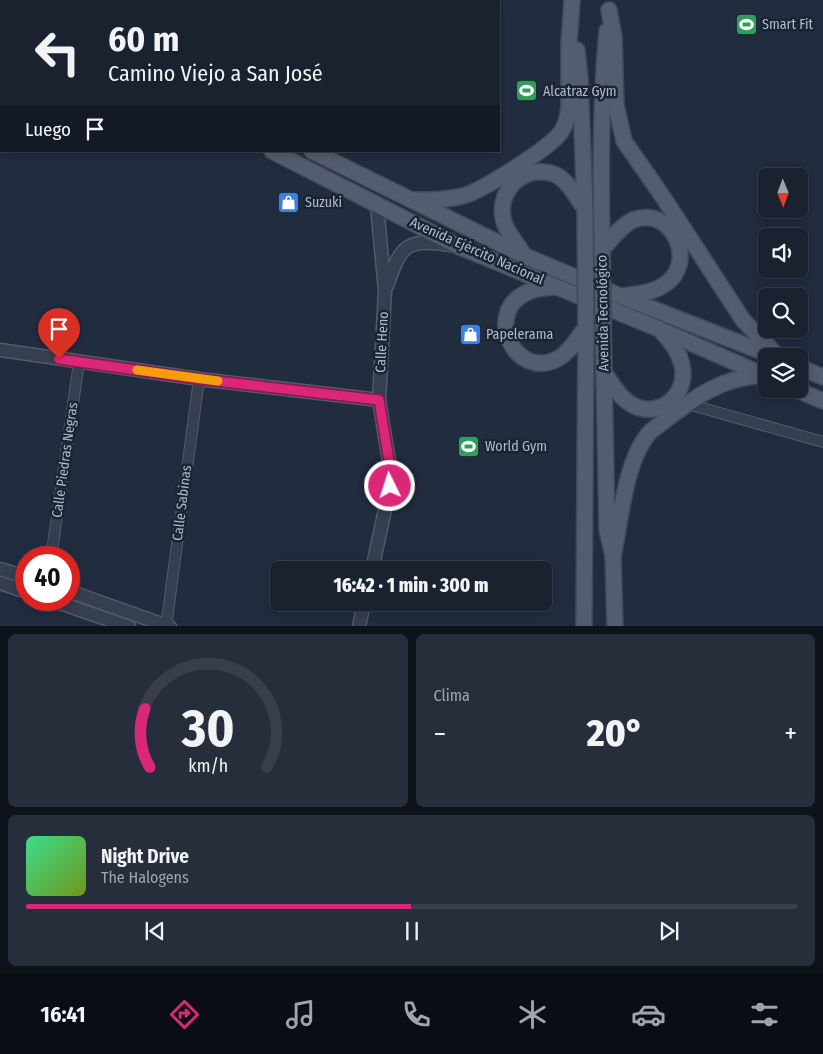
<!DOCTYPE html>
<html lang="es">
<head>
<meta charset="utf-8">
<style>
	:root { --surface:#1a212f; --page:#272e3b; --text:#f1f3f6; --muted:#9fa3aa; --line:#383e4b; --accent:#db2777 }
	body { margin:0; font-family:"Fira Sans Condensed",sans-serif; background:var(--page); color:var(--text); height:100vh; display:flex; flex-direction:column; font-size:19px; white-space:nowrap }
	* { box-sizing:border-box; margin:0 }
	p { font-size:16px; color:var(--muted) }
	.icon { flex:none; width:28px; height:28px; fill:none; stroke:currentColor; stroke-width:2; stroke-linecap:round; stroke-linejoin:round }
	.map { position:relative; height:626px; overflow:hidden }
	.details { display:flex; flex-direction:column; gap:8px; padding:8px; background:#0e121a; flex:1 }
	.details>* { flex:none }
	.top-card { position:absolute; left:0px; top:0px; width:500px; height:152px; box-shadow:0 2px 12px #0003,0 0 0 1px var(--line); background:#1a212f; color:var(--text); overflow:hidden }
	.needle { width:32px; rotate:179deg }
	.buttons { position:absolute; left:758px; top:168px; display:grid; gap:10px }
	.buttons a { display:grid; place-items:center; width:50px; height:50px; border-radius:8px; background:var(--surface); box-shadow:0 2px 12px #0003,0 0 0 1px var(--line); font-size:25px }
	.speed { position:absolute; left:15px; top:546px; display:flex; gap:10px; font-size:25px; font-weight:700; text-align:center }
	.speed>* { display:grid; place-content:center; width:65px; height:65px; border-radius:50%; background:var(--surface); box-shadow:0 2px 12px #0003,0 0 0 1px var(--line); line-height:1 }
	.speed .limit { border:8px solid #d22; background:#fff; color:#111 }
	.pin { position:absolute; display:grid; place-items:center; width:42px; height:42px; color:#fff; margin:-51px -21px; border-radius:50% 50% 50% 0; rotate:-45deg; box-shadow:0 0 5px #0007 }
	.pin .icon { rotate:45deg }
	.me { position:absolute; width:55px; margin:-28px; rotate:356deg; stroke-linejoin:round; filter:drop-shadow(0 0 4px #0008) }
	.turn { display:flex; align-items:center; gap:18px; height:105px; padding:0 25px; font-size:22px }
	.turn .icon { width:65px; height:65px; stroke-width:2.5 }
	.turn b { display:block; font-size:35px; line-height:42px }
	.then { display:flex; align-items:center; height:48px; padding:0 25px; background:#0003; gap:10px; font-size:19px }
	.big { font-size:38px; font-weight:800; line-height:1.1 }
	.details .card { flex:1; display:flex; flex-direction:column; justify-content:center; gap:8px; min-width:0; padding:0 18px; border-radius:8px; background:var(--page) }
	.details .dial { align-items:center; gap:0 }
	.dial svg { height:130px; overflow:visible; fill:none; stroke:var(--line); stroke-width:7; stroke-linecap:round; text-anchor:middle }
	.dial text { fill:var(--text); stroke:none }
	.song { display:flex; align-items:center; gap:15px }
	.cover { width:60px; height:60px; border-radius:8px; background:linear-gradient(135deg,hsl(150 70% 55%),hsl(80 70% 35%)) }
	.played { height:5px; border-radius:2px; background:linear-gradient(90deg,var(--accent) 50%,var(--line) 50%) }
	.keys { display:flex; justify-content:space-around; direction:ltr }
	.heat { display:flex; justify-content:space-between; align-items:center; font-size:28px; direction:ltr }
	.details .tiles { flex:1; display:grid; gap:8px; grid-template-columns:1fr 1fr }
	.card:last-child { grid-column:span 2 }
	.trip { position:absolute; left:270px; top:561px; width:282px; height:50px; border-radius:8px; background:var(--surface); box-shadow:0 2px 12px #0003,0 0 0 1px var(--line); font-weight:800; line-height:50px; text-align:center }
	.tabs { display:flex; height:80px; justify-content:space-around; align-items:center; background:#0a0d13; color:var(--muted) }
	.tabs .icon { width:35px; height:35px }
	.tabs .current { color:var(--accent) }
	.tabs b { font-size:22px; color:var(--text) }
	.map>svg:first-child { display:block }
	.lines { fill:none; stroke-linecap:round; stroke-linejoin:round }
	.minor-casing { stroke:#515a6a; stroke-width:12 }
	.tertiary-casing { stroke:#515a6a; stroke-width:15 }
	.primary-casing { stroke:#3f4858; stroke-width:18 }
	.minor { stroke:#363f4f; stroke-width:10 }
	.tertiary { stroke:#363f4f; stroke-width:12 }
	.primary { stroke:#545d6f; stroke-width:15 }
	.primary-bridge-casing { stroke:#3f4858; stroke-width:18; stroke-linecap:butt }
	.primary-bridge { stroke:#545d6f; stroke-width:15 }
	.route-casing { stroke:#8e194d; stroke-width:12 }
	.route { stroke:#db2777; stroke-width:9 }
	.slow { stroke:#f59e0b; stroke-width:9 }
	.labels { text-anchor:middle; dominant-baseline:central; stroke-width:5; stroke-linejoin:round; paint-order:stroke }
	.poi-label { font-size:14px; fill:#b2baca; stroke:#1b2433; text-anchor:start }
	.street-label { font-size:14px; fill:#b2baca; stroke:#1b2433 }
</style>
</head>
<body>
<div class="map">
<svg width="823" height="627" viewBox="0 0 823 627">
	<rect width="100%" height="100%" fill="#222c3f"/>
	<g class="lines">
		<defs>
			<g id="minor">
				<polyline points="123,1 123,0"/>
				<polyline points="688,404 823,442"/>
				<polyline points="51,558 79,362"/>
				<polyline points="166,627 199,379"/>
			</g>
			<g id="tertiary">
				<path d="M387,286C401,245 406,238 451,245"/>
				<polyline points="0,350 199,379 379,400"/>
				<polyline points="0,569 26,577"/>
				<polyline points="372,570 390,486 389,461 379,400 385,291 377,205"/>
				<polyline points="0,583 26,592"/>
				<polyline points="69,591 170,627"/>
				<polyline points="51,600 129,627"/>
				<polyline points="359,627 364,602"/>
			</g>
			<g id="primary">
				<polyline points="3,0 5,1"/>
				<polyline points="609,10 614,37 616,105 624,141 661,194 743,320 775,353"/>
				<polyline points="0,25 1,26"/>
				<polyline points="577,50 580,78 585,209"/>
				<polyline points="272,151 460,247 659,329 766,376"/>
				<polyline points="312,151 525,256 620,296 773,356"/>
				<path d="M412,200C430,200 448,200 466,195C484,189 550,148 561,132C566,125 568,115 569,107V43L572,1"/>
				<path d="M602,250C601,177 600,104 607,31"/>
				<path d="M602,250C611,240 620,226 633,220C672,205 699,263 664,285C652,293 636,294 622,296"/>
				<path d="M524,255C518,245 510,236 505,225C493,194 522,163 554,174C568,180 576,197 585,209"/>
				<path d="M554,287C545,288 536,288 528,292C482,311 515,383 559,358C571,351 578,337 586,327"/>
				<polyline points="799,367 823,377"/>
				<polyline points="604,372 607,530 613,556 615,627"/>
				<path d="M604,372C611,383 620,398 631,404C659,421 689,394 682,365C679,351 671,342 662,332"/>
				<polyline points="795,389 823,401"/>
				<path d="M613,556C621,520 625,458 651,431C685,406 718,375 764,376"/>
				<polyline points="584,627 586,327"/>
			</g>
		</defs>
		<use href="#minor" class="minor-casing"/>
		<use href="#tertiary" class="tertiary-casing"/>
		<use href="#primary" class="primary-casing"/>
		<use href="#minor" class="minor"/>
		<use href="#tertiary" class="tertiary"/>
		<use href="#primary" class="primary"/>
		<defs>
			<g id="primary-bridge">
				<polyline points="585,209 586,327"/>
				<polyline points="602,250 604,372"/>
			</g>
		</defs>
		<use href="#primary-bridge" class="primary-bridge-casing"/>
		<use href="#primary-bridge" class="primary-bridge"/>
	</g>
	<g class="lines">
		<defs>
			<polyline id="route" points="59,359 199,379 379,400 389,461 390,486"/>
		</defs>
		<use href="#route" class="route-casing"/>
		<use href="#route" class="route"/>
		<polyline class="slow" points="137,370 218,381"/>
	</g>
	<defs>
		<symbol id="stadium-square" viewBox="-11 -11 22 22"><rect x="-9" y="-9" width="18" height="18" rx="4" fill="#2e9e5b" stroke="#1b2433"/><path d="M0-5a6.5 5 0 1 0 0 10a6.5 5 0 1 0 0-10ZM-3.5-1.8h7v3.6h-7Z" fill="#fff"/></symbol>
		<symbol id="shop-square" viewBox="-11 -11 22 22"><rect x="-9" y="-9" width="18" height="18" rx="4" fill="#3f7fe0" stroke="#1b2433"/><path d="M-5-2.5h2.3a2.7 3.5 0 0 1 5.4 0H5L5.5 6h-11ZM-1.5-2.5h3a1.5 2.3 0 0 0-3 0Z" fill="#fff"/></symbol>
	</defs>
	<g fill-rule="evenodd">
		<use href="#stadium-square" x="734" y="12" width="25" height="25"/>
		<use href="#stadium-square" x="514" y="78" width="25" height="25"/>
		<use href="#shop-square" x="276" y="190" width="25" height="25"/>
		<use href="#shop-square" x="458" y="322" width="25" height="25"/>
		<use href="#stadium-square" x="456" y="434" width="25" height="25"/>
	</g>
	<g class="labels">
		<g class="poi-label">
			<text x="762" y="24">Smart Fit</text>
			<text x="543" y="91">Alcatraz Gym</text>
			<text x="305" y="202">Suzuki</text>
			<text x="486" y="334">Papelerama</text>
			<text x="485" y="446">World Gym</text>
		</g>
		<g class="street-label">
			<text transform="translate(477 251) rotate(24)">Avenida Ejército Nacional</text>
			<text transform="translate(603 313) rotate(-91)">Avenida Tecnológico</text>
			<text transform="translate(382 342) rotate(-87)">Calle Heno</text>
			<text transform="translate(65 460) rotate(-82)">Calle Piedras Negras</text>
			<text transform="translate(182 503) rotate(-83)">Calle Sabinas</text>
		</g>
	</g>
</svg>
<div class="buttons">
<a><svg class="needle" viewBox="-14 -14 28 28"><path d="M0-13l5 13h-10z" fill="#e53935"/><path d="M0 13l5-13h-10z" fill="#9fa3aa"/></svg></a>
<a><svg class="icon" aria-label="sound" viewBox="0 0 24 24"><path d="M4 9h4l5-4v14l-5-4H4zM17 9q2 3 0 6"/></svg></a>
<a><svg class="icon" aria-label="search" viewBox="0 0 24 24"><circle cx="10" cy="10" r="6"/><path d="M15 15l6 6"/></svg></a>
<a><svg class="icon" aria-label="layers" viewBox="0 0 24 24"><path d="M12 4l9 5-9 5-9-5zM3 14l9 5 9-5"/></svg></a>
</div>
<div class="speed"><div class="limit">40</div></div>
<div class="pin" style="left:59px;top:359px;background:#d93025"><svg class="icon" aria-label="arrive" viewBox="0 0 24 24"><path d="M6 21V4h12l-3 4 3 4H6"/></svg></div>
<svg class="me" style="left:390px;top:486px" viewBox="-20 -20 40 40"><circle r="17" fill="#db2777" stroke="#fff" stroke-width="3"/><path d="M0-11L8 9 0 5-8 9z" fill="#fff"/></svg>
<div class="trip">16:42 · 1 min · 300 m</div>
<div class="top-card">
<div class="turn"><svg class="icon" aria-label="left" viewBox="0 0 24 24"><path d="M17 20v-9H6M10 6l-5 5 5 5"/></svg><div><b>60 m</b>Camino Viejo a San José</div></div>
<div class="then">Luego<svg class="icon" aria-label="arrive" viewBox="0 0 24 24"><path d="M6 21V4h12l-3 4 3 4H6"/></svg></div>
</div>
</div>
<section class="details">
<div class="tiles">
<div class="card dial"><svg viewBox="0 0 100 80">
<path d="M14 69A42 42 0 1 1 86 69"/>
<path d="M14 69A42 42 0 0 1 11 33" stroke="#db2777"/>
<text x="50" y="56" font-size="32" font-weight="700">30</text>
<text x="50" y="72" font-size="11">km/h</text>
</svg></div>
<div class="card"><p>Clima</p>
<div class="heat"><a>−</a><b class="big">20°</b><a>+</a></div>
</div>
<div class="card">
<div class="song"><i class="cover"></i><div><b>Night Drive</b><p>The Halogens</p></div></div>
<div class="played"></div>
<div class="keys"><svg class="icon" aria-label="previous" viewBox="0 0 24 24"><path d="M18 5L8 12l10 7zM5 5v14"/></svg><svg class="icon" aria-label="pause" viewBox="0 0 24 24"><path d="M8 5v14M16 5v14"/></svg><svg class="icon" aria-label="next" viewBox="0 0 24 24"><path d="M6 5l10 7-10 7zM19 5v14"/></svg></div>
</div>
</div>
</section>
<nav class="tabs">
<b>16:41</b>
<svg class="icon current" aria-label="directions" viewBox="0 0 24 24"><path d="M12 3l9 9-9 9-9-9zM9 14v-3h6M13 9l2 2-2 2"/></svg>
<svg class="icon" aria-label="music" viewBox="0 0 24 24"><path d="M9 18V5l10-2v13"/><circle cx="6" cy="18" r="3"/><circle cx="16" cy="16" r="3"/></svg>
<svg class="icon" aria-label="phone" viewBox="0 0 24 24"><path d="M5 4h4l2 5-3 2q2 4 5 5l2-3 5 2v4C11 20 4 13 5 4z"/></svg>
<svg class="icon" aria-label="climate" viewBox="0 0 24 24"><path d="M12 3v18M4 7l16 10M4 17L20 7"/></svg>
<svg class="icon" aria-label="car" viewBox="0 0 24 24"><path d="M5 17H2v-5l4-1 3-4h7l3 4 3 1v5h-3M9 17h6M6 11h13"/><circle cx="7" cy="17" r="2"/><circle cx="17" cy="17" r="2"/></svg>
<svg class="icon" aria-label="filters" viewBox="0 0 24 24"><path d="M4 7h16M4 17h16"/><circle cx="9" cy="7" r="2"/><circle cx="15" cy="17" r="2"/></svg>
</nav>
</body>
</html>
